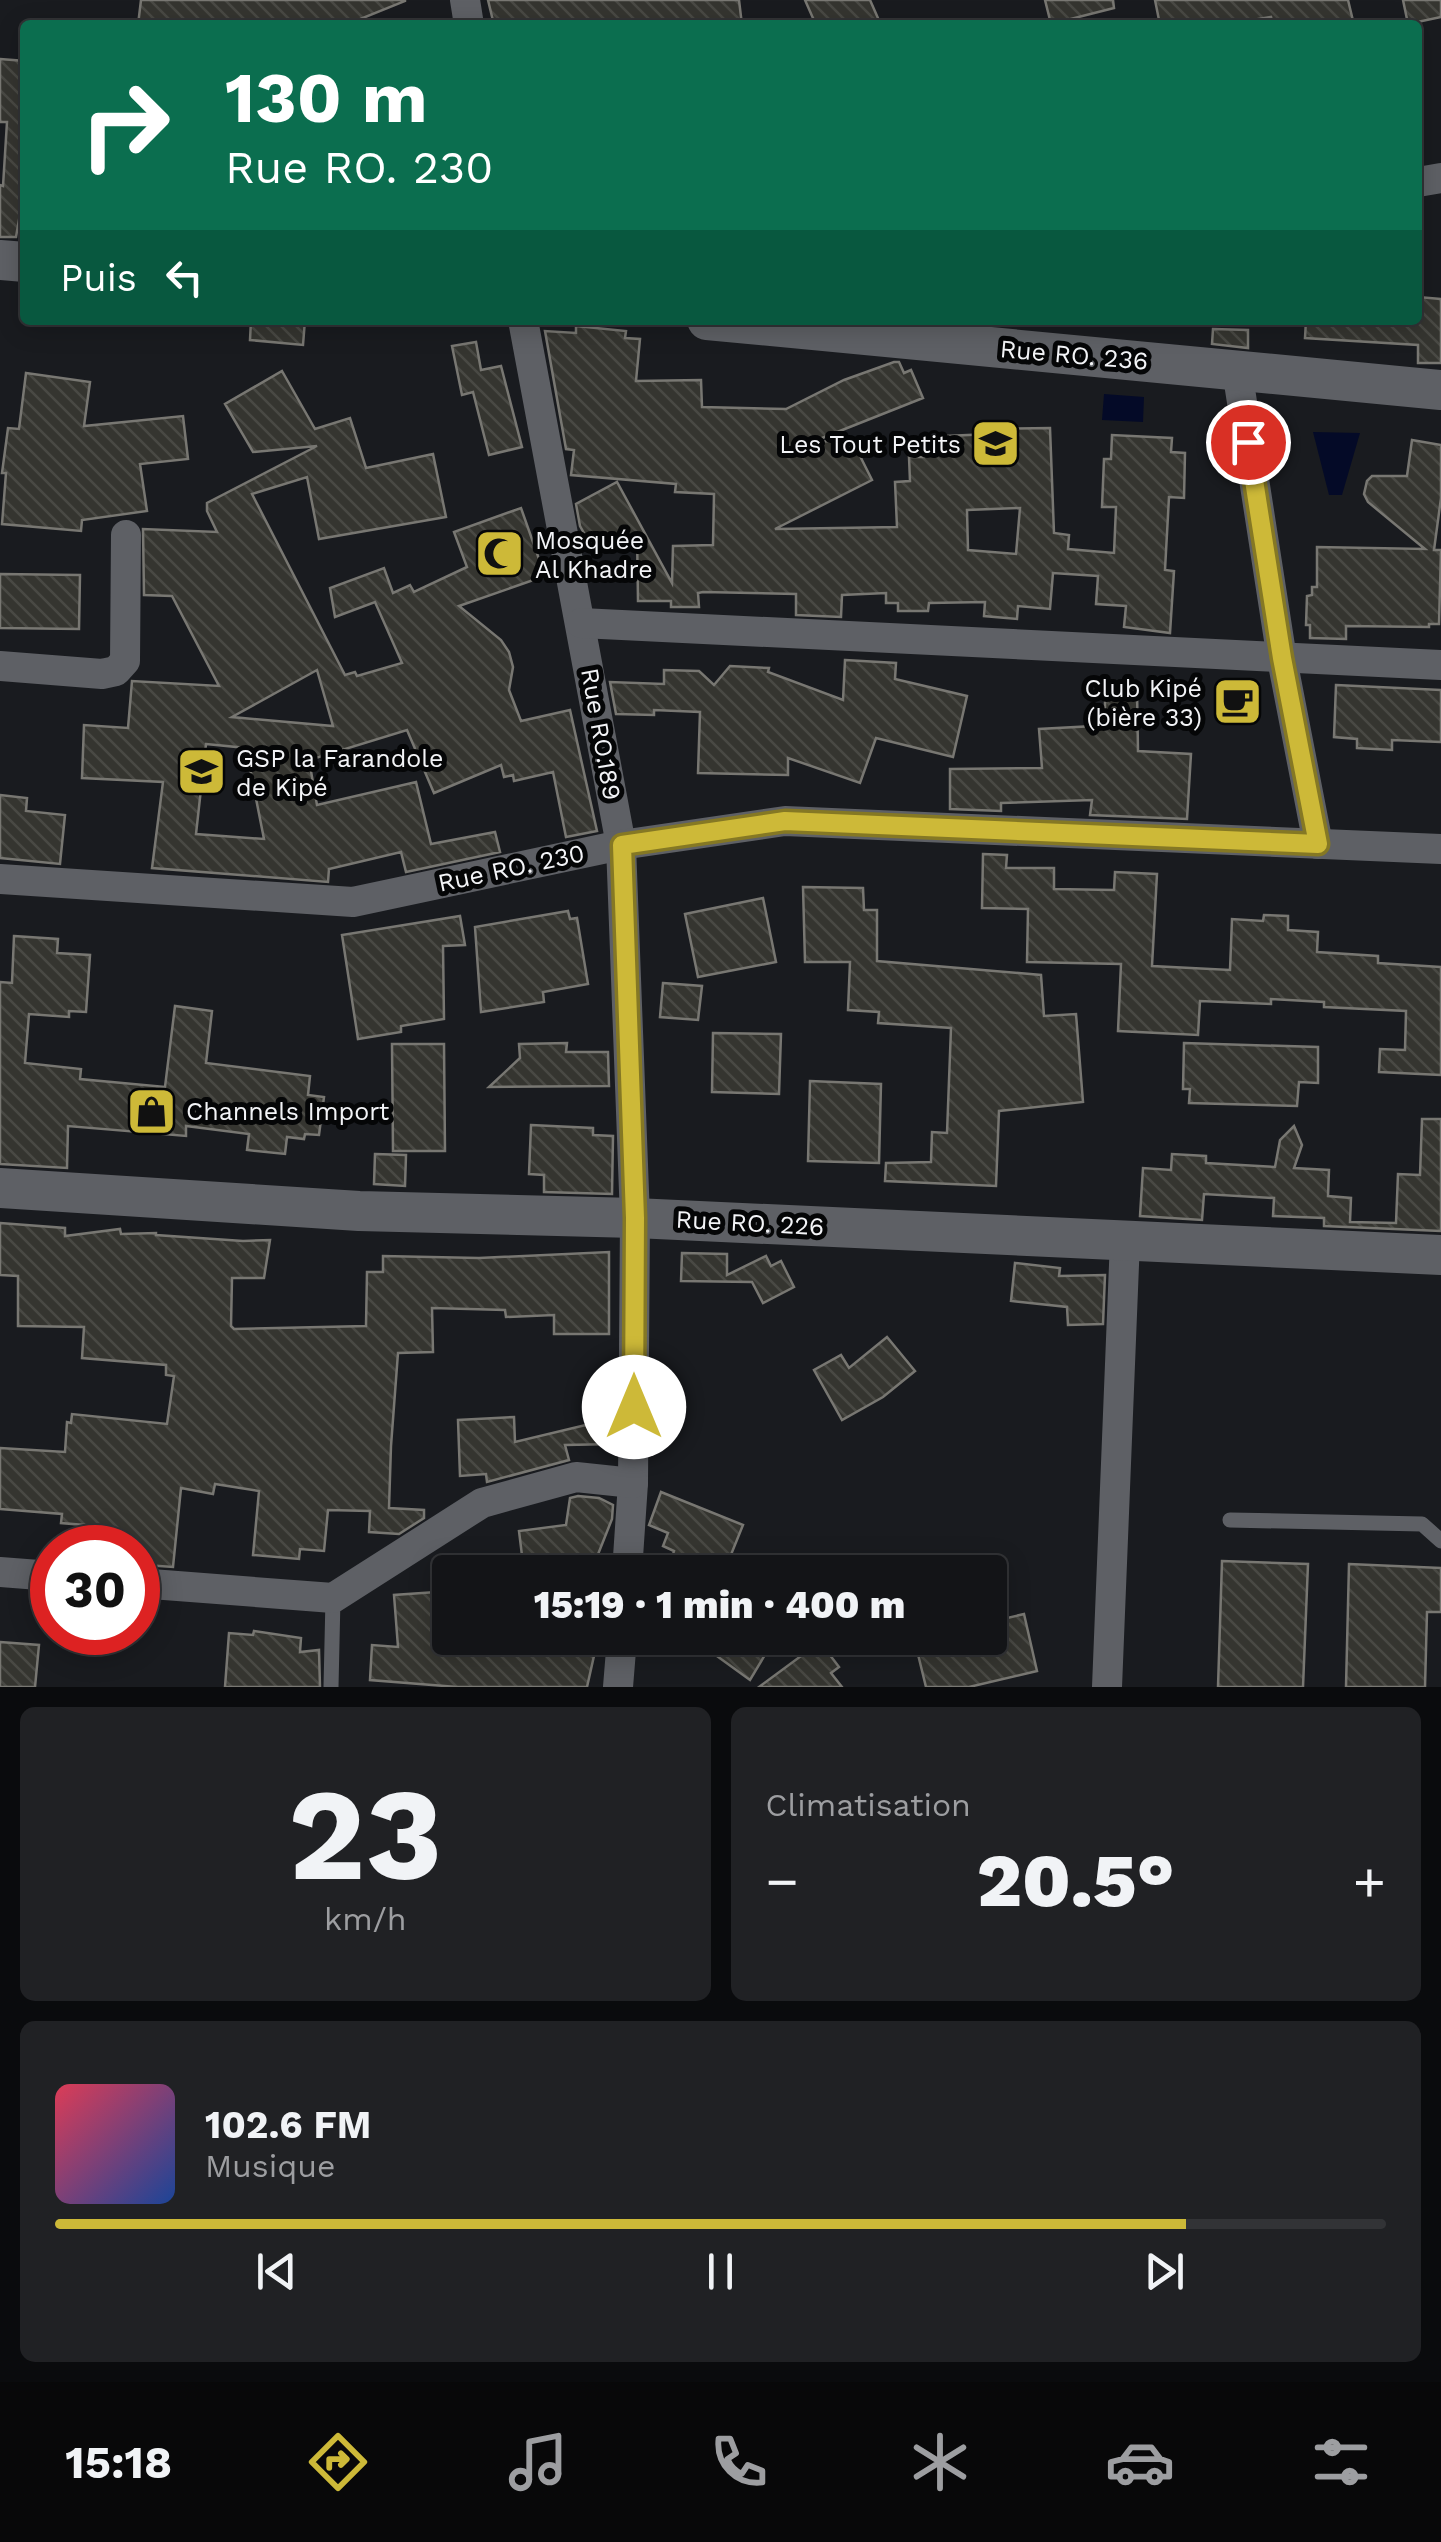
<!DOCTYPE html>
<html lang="fr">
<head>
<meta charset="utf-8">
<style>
	:root { --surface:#131417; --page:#202124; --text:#f1f3f6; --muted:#9d9ea1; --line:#323336; --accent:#cdb938 }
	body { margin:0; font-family:"Work Sans",sans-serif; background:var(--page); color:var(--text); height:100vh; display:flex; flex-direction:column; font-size:38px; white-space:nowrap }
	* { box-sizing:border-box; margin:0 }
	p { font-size:32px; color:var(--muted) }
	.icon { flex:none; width:55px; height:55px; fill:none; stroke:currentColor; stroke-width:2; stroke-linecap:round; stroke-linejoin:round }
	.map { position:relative; height:1687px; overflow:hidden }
	.side { display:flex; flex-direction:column; gap:20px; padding:20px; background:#0a0b0d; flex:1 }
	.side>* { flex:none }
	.banner { position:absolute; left:20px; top:20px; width:1402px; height:305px; border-radius:10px; box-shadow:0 5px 25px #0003,0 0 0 2px var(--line); background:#0b6e4f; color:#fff; overflow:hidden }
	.speed { position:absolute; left:30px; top:1525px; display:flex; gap:20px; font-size:50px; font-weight:700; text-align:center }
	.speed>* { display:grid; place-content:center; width:130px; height:130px; border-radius:50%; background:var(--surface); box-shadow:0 5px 25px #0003,0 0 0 2px var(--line); line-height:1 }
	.speed .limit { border:15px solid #d22; background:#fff; color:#111 }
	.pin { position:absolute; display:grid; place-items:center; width:85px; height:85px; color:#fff; margin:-42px; border:5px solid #fff; border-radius:50%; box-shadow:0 2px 10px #0007 }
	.me { position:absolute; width:110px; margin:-55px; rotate:0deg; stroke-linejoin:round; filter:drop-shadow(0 0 8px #0008) }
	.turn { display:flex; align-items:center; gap:35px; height:210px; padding:0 40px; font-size:45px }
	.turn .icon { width:130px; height:130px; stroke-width:2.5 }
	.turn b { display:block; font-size:70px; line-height:85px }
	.then { display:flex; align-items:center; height:95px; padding:0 40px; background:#0003; gap:20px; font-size:38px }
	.big { font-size:75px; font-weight:800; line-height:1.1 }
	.side .tile { flex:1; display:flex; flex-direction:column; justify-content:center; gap:15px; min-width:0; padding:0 35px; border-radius:15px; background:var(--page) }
	.side .dial { align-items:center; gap:0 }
	.dial b { font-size:130px; line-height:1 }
	.song { display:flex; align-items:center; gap:30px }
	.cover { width:120px; height:120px; border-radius:15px; background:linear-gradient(135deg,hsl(350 70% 55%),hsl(220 70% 35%)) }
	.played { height:10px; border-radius:5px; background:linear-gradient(90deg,var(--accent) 85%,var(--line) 85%) }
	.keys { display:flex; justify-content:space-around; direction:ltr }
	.heat { display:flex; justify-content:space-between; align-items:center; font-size:55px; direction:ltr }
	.side .tiles { flex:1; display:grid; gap:20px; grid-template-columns:1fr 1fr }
	.tile:last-child { grid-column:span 2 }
	.trip { position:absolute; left:432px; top:1555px; width:575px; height:100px; border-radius:10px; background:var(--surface); box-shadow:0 5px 25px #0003,0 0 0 2px var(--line); font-weight:800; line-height:100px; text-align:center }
	.dock { display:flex; height:160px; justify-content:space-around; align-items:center; background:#080809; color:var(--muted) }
	.dock .icon { width:70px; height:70px }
	.dock .active { color:var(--accent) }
	.dock b { font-size:45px; color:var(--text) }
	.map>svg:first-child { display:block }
	.water { fill:#040a27 }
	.building { fill:url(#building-back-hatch); stroke:#787772; stroke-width:2.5; fill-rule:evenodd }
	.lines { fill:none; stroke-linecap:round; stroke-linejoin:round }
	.service { stroke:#5e6065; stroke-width:15 }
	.minor { stroke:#5e6065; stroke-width:30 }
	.tertiary { stroke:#5e6065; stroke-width:40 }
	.route-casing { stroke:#857824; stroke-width:25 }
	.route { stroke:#cdb938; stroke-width:18 }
	.labels { text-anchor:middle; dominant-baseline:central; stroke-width:10; stroke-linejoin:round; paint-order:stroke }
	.street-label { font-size:25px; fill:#f3f4f7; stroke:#050607 }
	.poi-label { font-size:25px; fill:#f3f4f7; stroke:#050607; text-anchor:start }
</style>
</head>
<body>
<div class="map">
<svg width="1441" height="1687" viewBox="0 0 1441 1687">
	<defs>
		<pattern id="building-back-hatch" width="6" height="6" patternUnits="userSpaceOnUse" patternTransform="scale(2.5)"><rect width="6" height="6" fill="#353530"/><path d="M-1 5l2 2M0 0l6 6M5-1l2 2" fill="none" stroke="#494944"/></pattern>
	</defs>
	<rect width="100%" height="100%" fill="#191b1f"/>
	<g class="water">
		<polygon points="1104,394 1144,397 1143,422 1102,420"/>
		<polygon points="1313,432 1360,433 1342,495 1329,495"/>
	</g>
	<g class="building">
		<polygon points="141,0 405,0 405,1 353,22 299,20 298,25 138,25"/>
		<polygon points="488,0 739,0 742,25 494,25"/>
		<polygon points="805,0 870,0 881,25 816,25"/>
		<polygon points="1045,0 1113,0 1114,8 1051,24"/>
		<polygon points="1155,0 1348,0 1354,25 1273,25 1271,17 1222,25 1160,25"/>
		<polygon points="1403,0 1441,0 1441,17 1408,24"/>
		<polygon points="0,59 25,61 25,185 16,237 0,237 0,185 3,186 7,122 0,122"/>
		<polygon points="1418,297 1441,299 1441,363 1418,363 1418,345 1305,338 1306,320 1418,320"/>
		<polygon points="251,320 305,320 303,345 250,340"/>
		<path d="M576,326L626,331L625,338L640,339L636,381L701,380L702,407L786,409L844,380L894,362H899L904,373L911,370L923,398L812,442L852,440L872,480L775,529L897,527L895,482L910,481L909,457H924V437L990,434V429L1050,428L1054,533L1069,535L1068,549L1114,553L1116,507H1102L1104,459H1111L1112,435L1172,438L1171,452L1185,453L1184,498L1169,497L1165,570L1174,571L1170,633L1124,627L1126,606L1096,604L1098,576L1053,573L1050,609L1018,606L1017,619L984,616L985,602L929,603L928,611H898V603H886V593L842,595L841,617L796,615V594L703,592L698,593L699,607H671V601H638L637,533L600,553L597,547L593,549L580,526L576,504L617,482L672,583L673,546L713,545L714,494L675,492L676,484L571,475L574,450L566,449L545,331L576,333ZM1020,508L1016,554L968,550L967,510Z"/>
		<polygon points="1213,329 1248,330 1248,348 1212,344"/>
		<polygon points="476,342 481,370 501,366 522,447 489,455 473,392 462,395 452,346"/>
		<path d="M282,371L315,429L350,418L366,468L433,454L446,517L319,539L307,477L252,494L345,675L355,672L357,676L402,663L375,602L335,617L330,588L384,568L393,593L410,585L414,592L467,567L454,532L521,508L545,576L459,606L501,640L509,652L513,667L509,690L521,721L570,710L597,831L566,837L553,772L514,781L513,775L504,777L501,765L434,793L407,730L309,760L317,805L416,782L431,844L495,832L500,852L406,872L401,852L329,869L328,882L152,868L163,782L82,778L84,725L128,728L132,681L219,686L172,596L144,595L143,529L217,532L207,511V503L317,446L253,452L225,404ZM317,670L333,726L232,717ZM206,744L246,748L264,839L196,834Z"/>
		<polygon points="26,373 90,382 84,426 183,416 188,459 140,464 147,511 82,520 81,531 2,524 6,473 2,473 8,428 19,429"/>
		<polygon points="1412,440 1441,445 1441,498 1434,550 1441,550 1439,624 1429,624 1429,627 1346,626 1346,639 1310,638 1310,625 1306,625 1307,596 1312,595 1312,587 1317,587 1317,547 1425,549 1368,502 1364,494 1367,481 1372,476 1407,476"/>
		<polygon points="0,574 80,575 79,629 0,628"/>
		<polygon points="845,660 896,663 895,679 967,696 953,757 876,738 860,783 788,758 788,775 698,773 700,712 654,710 654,715 616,714 610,682 664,684 664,670 699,671 714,685 730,666 769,668 768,672 843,700"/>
		<polygon points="1336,685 1441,690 1441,742 1392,740 1392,750 1357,748 1357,739 1334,737"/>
		<polygon points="1105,689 1137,689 1138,751 1191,754 1187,819 1090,815 1092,800 1001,803 1001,811 950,809 950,769 1042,768 1039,729 1094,726 1094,708 1105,708"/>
		<polygon points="0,795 27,798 26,811 65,815 60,864 0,858"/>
		<polygon points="983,854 1007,855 1006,868 1054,868 1054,889 1114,890 1115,872 1157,874 1152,966 1230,970 1232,919 1263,921 1264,915 1288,916 1288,930 1318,932 1317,952 1378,956 1378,963 1441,967 1441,1075 1379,1072 1380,1049 1405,1050 1406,1011 1324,1007 1324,1002 1271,999 1271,1004 1200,1001 1198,1035 1118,1031 1121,964 1027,962 1028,909 982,908"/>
		<polygon points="803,887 863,888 864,910 877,910 877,961 1041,975 1044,1016 1076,1014 1083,1102 999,1111 996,1186 885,1181 886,1163 931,1162 932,1132 947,1133 951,1028 878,1023 879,1012 848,1010 850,962 805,962"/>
		<polygon points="763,898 776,962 698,977 685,914"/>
		<polygon points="568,911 570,919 577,918 588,984 543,992 544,1002 481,1012 475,927"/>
		<polygon points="460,916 465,945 443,946 444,1019 401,1026 401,1032 358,1039 342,935"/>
		<polygon points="14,936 58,939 57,953 90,955 86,1012 69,1011 69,1017 29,1014 25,1063 81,1069 80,1079 165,1087 175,1006 212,1011 206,1063 310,1076 308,1095 324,1097 319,1135 305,1134 304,1139 287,1137 285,1154 247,1150 249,1134 186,1126 186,1136 68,1126 67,1168 0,1164 0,982 12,983"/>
		<polygon points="663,983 702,986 698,1020 660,1017"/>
		<polygon points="713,1033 781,1034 779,1094 712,1092"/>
		<polygon points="567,1043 566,1052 608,1052 609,1086 489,1087 520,1058 519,1044"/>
		<polygon points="1184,1043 1318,1047 1318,1083 1299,1082 1297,1106 1189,1103 1190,1089 1183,1089"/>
		<polygon points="392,1044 444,1044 445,1151 393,1151"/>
		<polygon points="810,1081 881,1084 879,1163 808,1161"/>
		<polygon points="1422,1119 1441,1119 1441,1231 1324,1226 1324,1218 1273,1216 1274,1198 1204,1194 1202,1220 1140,1216 1143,1168 1171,1170 1172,1154 1206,1156 1206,1163 1275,1167 1280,1140 1294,1126 1302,1145 1294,1168 1329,1170 1328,1196 1351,1198 1350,1222 1396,1223 1398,1174 1420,1175"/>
		<polygon points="531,1125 593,1128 593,1135 613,1136 612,1194 544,1192 544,1175 529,1174"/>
		<polygon points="375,1154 406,1155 405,1186 374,1184"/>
		<polygon points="0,1223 65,1228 65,1236 120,1229 121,1234 156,1233 156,1235 243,1241 270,1240 264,1278 232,1278 231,1326 234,1329 366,1326 367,1272 383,1272 383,1256 479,1258 609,1252 609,1334 554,1334 554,1315 506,1317 505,1310 432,1308 433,1352 398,1353 391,1446 389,1508 424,1510 424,1518 399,1534 369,1532 370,1511 328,1510 324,1551 300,1549 299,1559 253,1555 259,1491 215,1484 213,1494 181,1488 173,1567 145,1565 145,1559 138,1559 138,1548 118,1548 119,1537 83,1534 84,1525 61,1523 62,1514 0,1509 0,1448 65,1452 67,1422 71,1423 72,1414 167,1424 174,1376 166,1375 166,1365 82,1358 84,1327 18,1326 18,1276 0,1275"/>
		<polygon points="682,1253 727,1254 727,1275 766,1256 771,1266 781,1261 794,1287 763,1303 752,1282 681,1281"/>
		<polygon points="1015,1263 1060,1268 1059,1276 1105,1275 1103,1324 1068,1325 1067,1307 1011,1301"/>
		<polygon points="887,1337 915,1371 883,1397 842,1420 814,1370 841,1355 849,1368"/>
		<polygon points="615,1383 615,1444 565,1445 569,1460 487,1482 486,1474 460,1476 458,1420 514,1417 515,1442 590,1424 589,1384"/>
		<polygon points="661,1492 743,1525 724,1572 668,1572 674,1551 663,1546 668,1533 649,1525"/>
		<polygon points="578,1496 599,1498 613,1505 612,1519 591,1572 524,1572 519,1531 566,1525 570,1498"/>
		<polygon points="1222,1561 1308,1564 1303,1687 1218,1687"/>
		<polygon points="1349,1564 1441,1568 1441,1612 1427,1612 1425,1687 1346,1687"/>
		<polygon points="450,1591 450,1638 598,1638 587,1687 457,1687 370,1680 372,1645 398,1647 394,1595"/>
		<polygon points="1024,1614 1037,1671 969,1687 926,1687 914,1638 990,1638 990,1622"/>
		<polygon points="254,1631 301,1638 300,1652 319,1650 320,1687 225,1687 229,1633 253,1635"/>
		<polygon points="692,1638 728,1638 743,1649 750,1638 775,1638 750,1680"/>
		<polygon points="0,1642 39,1645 35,1687 0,1687"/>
		<polygon points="820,1642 839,1667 831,1673 842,1687 759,1687"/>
	</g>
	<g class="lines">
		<g class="service">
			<polyline points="1230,1520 1422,1524 1441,1541"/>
			<polyline points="331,1687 333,1598"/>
		</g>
		<g class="minor">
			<polyline points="465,0 469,25"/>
			<polyline points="1418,182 1441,178"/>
			<polyline points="523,320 621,845 635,1218 633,1483 627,1572"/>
			<polyline points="1237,370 1282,659 1318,844"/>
			<polyline points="581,623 1441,665"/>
			<polyline points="0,666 102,674 116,671 125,661 126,535"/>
			<polyline points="0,879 353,902 621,845 785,821 1441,849"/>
			<polyline points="0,1572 52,1576"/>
			<polyline points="138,1583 333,1598 482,1503 576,1477 633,1483"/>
			<polyline points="618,1687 622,1638"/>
			<polyline points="1107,1687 1125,1240"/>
		</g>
		<g class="tertiary">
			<polyline points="0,260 25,262"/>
			<polyline points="707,320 1441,390"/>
			<polyline points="0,1188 359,1211 635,1218 1441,1255"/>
		</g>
	</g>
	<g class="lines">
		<defs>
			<polyline id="route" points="634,1407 635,1218 622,845 785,821 1318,844 1282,658 1248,442"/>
		</defs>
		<use href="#route" class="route-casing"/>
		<use href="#route" class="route"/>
	</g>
	<defs>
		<symbol id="school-square" viewBox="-11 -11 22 22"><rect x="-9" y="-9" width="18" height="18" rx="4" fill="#cdb938" stroke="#050607"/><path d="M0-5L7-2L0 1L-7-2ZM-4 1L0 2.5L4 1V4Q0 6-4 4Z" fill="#111"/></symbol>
		<symbol id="mosque-square" viewBox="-11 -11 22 22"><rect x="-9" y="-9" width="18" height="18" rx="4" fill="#cdb938" stroke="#050607"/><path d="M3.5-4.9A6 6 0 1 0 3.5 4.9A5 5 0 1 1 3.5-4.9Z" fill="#111"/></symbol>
		<symbol id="cafe-square" viewBox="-11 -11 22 22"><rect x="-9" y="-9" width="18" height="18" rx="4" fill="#cdb938" stroke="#050607"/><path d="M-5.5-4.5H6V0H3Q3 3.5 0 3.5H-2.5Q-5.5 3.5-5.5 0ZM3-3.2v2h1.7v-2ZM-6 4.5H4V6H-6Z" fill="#111"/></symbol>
		<symbol id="shop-square" viewBox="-11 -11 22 22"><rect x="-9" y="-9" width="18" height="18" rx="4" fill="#cdb938" stroke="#050607"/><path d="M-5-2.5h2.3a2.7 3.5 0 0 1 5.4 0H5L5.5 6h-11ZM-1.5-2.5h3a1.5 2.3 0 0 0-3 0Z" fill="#111"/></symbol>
	</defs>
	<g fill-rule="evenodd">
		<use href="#school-square" x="968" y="416" width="55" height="55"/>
		<use href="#mosque-square" x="472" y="526" width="55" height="55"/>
		<use href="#cafe-square" x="1210" y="674" width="55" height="55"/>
		<use href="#school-square" x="174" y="744" width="55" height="55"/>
		<use href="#shop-square" x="124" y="1084" width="55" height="55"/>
	</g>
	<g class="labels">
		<g class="street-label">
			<text transform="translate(1074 355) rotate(5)">Rue RO. 236</text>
			<text transform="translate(601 734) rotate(80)">Rue RO.189</text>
			<text transform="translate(511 868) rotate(-12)">Rue RO. 230</text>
			<text transform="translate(750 1223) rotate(3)">Rue RO. 226</text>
		</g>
		<g class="poi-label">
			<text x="961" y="444" text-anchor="end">Les Tout Petits</text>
			<text x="535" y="540">Mosquée<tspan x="535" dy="29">Al Khadre</tspan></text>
			<text x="1202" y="688" text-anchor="end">Club Kipé<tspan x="1202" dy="29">(bière 33)</tspan></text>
			<text x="236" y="758">GSP la Farandole<tspan x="236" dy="29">de Kipé</tspan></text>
			<text x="186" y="1111">Channels Import</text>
		</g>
	</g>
</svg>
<div class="speed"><div class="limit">30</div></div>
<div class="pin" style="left:1248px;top:442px;background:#d93025"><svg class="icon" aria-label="arrive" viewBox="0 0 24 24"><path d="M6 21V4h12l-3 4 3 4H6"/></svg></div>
<svg class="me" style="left:634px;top:1407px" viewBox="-20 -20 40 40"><circle r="19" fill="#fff"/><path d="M0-13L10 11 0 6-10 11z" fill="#cdb938"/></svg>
<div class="trip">15:19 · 1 min · 400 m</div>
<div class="banner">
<div class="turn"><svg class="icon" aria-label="right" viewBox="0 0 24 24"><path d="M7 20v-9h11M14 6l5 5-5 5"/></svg><div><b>130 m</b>Rue RO. 230</div></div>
<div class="then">Puis<svg class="icon" aria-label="left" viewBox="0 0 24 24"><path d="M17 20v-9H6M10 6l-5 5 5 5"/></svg></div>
</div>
</div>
<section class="side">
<div class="tiles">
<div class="tile dial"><b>23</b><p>km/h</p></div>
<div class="tile"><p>Climatisation</p>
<div class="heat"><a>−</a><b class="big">20.5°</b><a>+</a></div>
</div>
<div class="tile">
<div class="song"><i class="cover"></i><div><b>102.6 FM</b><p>Musique</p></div></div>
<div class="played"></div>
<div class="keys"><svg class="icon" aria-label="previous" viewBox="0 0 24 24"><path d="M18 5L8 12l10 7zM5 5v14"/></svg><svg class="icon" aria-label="pause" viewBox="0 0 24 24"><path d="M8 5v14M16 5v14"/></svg><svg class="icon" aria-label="next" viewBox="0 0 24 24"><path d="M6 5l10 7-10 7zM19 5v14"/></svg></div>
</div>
</div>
</section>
<nav class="dock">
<b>15:18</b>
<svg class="icon active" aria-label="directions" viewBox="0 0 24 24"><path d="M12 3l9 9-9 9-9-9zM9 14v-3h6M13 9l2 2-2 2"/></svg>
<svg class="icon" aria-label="music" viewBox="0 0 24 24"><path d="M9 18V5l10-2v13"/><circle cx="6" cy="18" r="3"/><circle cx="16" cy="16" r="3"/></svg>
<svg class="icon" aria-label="phone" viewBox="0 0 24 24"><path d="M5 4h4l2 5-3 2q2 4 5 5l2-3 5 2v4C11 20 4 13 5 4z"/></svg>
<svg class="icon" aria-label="climate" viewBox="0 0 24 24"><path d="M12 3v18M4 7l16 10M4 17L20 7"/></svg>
<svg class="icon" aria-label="car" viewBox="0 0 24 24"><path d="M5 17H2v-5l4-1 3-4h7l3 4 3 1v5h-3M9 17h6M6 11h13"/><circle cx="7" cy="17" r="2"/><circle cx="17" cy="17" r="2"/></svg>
<svg class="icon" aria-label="filters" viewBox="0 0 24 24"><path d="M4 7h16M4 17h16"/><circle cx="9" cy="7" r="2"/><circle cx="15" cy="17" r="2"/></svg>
</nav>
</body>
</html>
